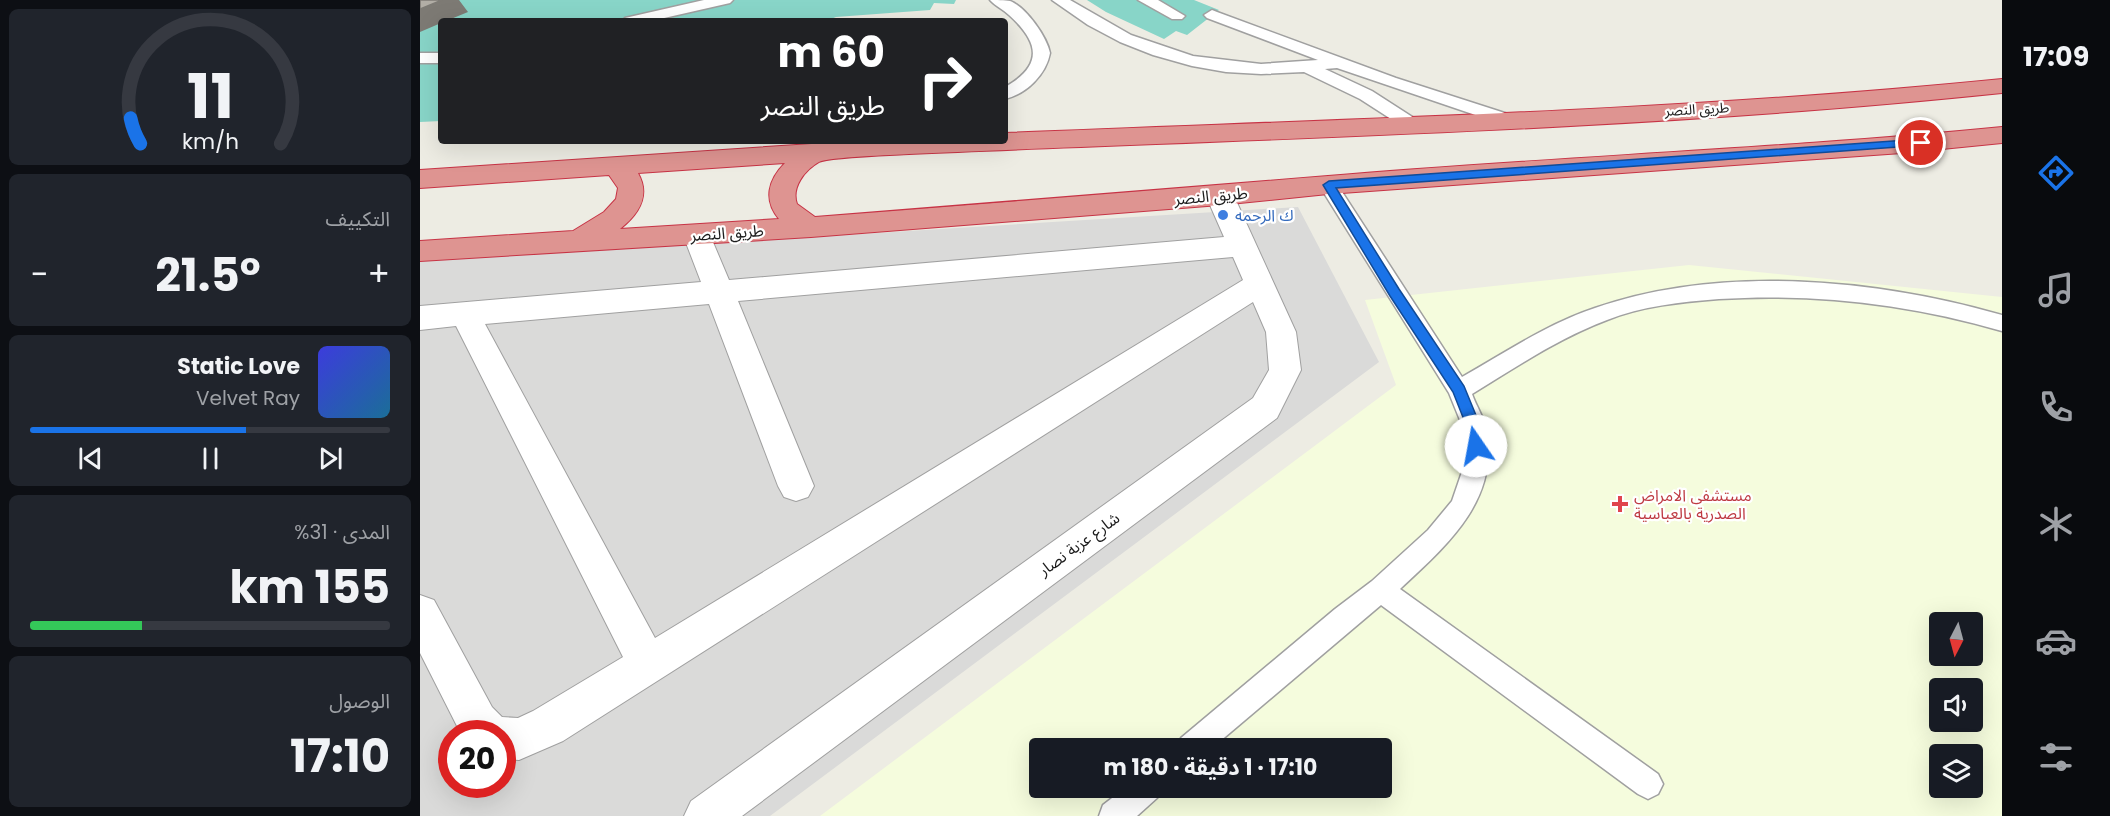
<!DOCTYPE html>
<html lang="ar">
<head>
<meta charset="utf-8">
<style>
	:root { --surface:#171b24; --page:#20242c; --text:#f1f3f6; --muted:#9ea1a6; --line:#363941; --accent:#1a73e8 }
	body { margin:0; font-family:Poppins,"Noto Sans Arabic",sans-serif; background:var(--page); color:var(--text); direction:rtl; height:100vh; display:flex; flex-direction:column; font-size:22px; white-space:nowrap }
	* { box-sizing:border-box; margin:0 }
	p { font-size:20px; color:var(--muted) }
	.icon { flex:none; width:33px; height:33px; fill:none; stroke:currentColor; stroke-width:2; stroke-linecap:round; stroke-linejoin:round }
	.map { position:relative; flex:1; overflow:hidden; direction:ltr }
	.side { display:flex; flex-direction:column; gap:9px; padding:9px; background:#0d0f14; width:420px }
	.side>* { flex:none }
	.guide { position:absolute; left:18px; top:18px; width:570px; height:126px; border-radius:6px; box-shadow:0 6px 24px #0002; direction:rtl; background:#202124; color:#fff; overflow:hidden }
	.needle { width:39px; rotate:186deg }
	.tools { position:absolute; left:1509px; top:612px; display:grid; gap:12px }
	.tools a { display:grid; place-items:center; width:54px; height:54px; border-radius:6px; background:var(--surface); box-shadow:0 6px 24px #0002; font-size:30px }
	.speed { position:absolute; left:18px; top:720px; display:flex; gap:12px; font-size:30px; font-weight:700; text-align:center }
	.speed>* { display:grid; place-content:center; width:78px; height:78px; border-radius:50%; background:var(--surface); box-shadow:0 6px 24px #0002; line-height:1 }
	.speed .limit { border:9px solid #d22; background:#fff; color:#111 }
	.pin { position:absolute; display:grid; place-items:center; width:51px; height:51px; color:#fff; margin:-26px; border:3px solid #fff; border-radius:50%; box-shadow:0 2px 6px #0007 }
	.me { position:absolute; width:66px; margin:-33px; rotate:348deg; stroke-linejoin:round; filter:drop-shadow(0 0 4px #0008) }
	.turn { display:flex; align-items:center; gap:21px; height:126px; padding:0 24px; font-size:27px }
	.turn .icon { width:78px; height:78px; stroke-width:2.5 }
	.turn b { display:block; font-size:42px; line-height:51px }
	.big { font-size:45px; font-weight:700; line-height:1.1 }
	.side .tile { flex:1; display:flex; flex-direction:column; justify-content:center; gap:9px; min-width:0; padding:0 21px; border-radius:9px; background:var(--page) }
	.side .dial { align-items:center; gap:0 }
	.dial svg { height:156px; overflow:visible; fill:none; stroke:var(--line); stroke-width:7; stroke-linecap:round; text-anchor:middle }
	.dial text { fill:var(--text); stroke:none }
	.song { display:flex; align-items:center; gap:18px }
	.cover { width:72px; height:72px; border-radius:9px; background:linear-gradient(135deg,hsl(240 70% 55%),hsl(200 70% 35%)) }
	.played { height:6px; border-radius:3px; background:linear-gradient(90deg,var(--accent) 60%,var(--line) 60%) }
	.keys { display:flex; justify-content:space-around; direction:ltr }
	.heat { display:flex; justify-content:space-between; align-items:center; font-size:33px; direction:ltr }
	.charge { height:9px; border-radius:4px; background:linear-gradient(90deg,#34c759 31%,var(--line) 0) }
	.trip { position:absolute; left:609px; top:738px; width:363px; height:60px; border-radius:6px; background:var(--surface); box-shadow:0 6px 24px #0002; font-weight:700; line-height:60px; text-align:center; direction:rtl }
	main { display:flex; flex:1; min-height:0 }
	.menu { display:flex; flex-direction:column; width:108px; justify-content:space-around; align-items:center; background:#090b0e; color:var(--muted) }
	.menu .icon { width:42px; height:42px }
	.menu .active { color:var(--accent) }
	.menu b { font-size:27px; color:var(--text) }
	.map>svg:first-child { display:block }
	.residential { fill:#dadad9; fill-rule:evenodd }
	.education { fill:#f5fcdd; fill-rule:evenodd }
	.pitch { fill:#88d5c8 }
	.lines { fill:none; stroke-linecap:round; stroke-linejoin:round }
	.lane-casing { stroke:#a0a0a0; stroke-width:3 }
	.street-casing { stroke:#a0a0a0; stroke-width:2 }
	.highway-casing { stroke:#c73345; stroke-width:2 }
	.lane { fill:#fff; fill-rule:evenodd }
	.street { fill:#fff; fill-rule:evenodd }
	.highway { fill:#de9491; fill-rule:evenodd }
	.shaded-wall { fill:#7d7a74 }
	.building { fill:#b2aea6; stroke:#7d7a74; stroke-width:1.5 }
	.route { fill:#1a73e8; stroke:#114b97; stroke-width:1.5 }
	.shop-dot { fill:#3f7fe0; stroke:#fff; stroke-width:2 }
	.health-dot { fill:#e0444e; stroke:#fff; stroke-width:2 }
	.labels { text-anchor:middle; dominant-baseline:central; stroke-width:4.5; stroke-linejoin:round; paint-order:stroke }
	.far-street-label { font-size:14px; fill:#1c1c1c; stroke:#fff }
	.street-label { font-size:16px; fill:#1c1c1c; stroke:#fff }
	.shop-label { font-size:16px; fill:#366cbe; stroke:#fff; text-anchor:start }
	.health-label { font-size:16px; fill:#be3a42; stroke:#fff; text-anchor:start }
</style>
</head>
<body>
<main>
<nav class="menu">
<b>17:09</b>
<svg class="icon active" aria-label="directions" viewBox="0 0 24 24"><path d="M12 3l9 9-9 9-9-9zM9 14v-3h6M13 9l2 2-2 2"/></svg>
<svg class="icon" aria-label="music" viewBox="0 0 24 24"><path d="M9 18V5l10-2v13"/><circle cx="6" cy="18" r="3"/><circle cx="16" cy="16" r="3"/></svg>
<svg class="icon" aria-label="phone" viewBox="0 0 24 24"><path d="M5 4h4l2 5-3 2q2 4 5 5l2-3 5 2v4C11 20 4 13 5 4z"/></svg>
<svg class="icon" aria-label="climate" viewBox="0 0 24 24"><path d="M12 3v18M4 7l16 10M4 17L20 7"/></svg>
<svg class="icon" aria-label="car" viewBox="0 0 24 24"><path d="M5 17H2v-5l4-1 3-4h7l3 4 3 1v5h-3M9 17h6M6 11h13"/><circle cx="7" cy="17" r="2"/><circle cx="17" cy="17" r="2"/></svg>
<svg class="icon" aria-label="filters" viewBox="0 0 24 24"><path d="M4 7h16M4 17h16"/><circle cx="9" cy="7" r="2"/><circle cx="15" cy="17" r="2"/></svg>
</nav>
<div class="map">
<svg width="1582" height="816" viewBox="0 0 1582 816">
	<rect width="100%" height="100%" fill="#edece3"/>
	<path class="residential" d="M878,207L959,362L350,816H0V261ZM32,734H82V784H32Z"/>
	<path class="education" d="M1269,265L1582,297V816H400L976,385L945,300ZM1520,622H1552V656H1520ZM1520,688H1552V722H1520ZM620,748H962V788H620ZM1520,754H1552V788H1520Z"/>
	<g class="pitch">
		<polygon points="0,0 536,0 534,4 514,3 510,10 416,17 406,21 21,21 21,121 0,122"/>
		<polygon points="667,0 774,0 799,10 767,35 756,31 744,39 686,12"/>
	</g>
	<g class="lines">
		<defs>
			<g id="lane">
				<polygon points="284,0 313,0 310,3 231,21 202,21 205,18"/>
				<path d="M570,0C576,0 585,0 590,1C606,7 627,37 630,53C626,75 606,94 585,99V87C624,65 619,42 589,15C583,9 575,6 570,0Z"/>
				<polygon points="632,0 650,0 711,35 773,56 841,64 898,60 787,18 784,15 792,10 797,12 976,78 1094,116 1097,120 1094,124 1082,124 917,68 905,69 952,91 997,120 1000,124 997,128 985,128 940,99 884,72 841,74 806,72 772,66 733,55 700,42 668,25"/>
				<polygon points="718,0 738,0 765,16 762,19 752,19"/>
				<rect x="0" y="53" width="21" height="10"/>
				<path d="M908,179L915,181L1042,377C1086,352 1127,324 1175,308C1301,264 1456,279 1582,315V331C1489,304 1395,293 1299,299C1261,302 1222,306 1187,320C1139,338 1096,367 1052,394C1056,406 1065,419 1067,432C1078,502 1026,546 980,589L1238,774L1243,784L1238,794L1228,799L1218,794L961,605L792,748H757L761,738L915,609L952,581L1008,530L1032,501L1045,463L1044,430L1029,393L899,185L901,181Z"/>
				<polygon points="705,788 742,788 737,798 717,816 679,816 683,805"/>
			</g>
			<path id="street" d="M800,187L810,189L814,196L876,332L881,370L857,418L322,816H264L271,801L833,398L849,370L846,332L833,302L143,741L99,760L82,759V734H41L0,653V595L14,600L72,707L82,717L98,718L113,711L203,657L36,326L0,330V306L281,282L263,235L267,228L277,225L287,228L309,280L804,237L786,196L790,189ZM813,257L823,280L235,638L65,324L289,304L358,486L364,497L376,501L388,497L394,486L318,301Z"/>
			<path id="highway" d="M1582,79V93C1219,131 853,138 489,154C474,155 408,157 399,162C385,170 371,187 377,204L395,217C566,204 737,190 908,176C1132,157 1358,149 1582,127V143L1482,153L908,194L800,205L391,237L0,261V241L153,231L184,212L196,199L198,188L189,175L0,188V170L437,141H585V133C917,119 1251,112 1582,79ZM365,163C348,180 343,200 359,219L200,229C219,214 231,196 218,173Z"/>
		</defs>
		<use href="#lane" class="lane-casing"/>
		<use href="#street" class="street-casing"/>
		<use href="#highway" class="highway-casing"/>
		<use href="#lane" class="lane"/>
		<use href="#street" class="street"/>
		<use href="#highway" class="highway"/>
	</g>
	<polygon class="shaded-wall" points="22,0 39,0 48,12 26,21 21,21 21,23 0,32 0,9"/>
	<polygon class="building" points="0,0 22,0 0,9"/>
	<polygon class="route" points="1501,139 1507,143 1505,145 916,188 979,289 1044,386 1062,430 1063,446 1061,451 1051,451 1048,430 1033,392 970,296 903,185 909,181"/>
	<circle class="shop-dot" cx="803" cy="215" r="6"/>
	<path class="health-dot" d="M1197 495h6v6h6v6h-6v6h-6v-6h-6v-6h6z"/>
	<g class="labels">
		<g class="far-street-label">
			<text transform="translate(1277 109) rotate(-3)">طريق النصر</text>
		</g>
		<g class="street-label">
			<text transform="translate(791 196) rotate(-5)">طريق النصر</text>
			<text transform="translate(307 233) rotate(-4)">طريق النصر</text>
			<text transform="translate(659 544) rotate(-36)">شارع عزبة نصار</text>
		</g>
		<g class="shop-label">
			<text x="815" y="215">ك الرحمه</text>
		</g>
		<g class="health-label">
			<text x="1214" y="495">مستشفى الامراض<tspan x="1214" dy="18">الصدرية بالعباسية</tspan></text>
		</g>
	</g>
</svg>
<div class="tools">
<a><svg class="needle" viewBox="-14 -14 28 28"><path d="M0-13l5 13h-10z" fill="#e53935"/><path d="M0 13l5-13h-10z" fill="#9ea1a6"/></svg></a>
<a><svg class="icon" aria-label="sound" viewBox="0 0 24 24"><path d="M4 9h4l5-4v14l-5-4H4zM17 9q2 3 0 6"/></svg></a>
<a><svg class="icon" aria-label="layers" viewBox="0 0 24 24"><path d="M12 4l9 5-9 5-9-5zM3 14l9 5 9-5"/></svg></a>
</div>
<div class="speed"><div class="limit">20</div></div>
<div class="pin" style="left:1501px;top:143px;background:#d93025"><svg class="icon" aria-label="arrive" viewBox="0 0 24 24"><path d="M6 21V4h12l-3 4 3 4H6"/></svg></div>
<svg class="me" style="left:1056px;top:446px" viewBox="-20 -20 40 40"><circle r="19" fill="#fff"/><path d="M0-13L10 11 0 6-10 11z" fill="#1a73e8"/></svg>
<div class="trip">17:10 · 1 دقيقة · 180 m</div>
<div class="guide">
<div class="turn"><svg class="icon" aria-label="right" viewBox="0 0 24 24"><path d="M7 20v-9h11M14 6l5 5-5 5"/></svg><div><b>60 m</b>طريق النصر</div></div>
</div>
</div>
<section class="side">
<div class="tile dial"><svg viewBox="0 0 100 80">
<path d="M14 69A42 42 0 1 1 86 69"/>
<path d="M14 69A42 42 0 0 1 9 56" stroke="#1a73e8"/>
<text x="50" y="56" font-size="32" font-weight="700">11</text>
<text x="50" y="72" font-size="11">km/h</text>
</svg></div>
<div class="tile"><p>التكييف</p>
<div class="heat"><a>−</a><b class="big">21.5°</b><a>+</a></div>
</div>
<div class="tile">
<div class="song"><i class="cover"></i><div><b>Static Love</b><p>Velvet Ray</p></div></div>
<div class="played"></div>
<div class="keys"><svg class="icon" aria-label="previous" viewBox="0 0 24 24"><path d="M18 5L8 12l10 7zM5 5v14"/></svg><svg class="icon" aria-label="pause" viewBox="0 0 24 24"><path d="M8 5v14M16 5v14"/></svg><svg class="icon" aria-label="next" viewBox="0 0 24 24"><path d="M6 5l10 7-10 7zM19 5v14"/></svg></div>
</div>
<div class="tile"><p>المدى · 31%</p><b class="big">155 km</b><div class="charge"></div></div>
<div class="tile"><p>الوصول</p><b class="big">17:10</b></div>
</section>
</main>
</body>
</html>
